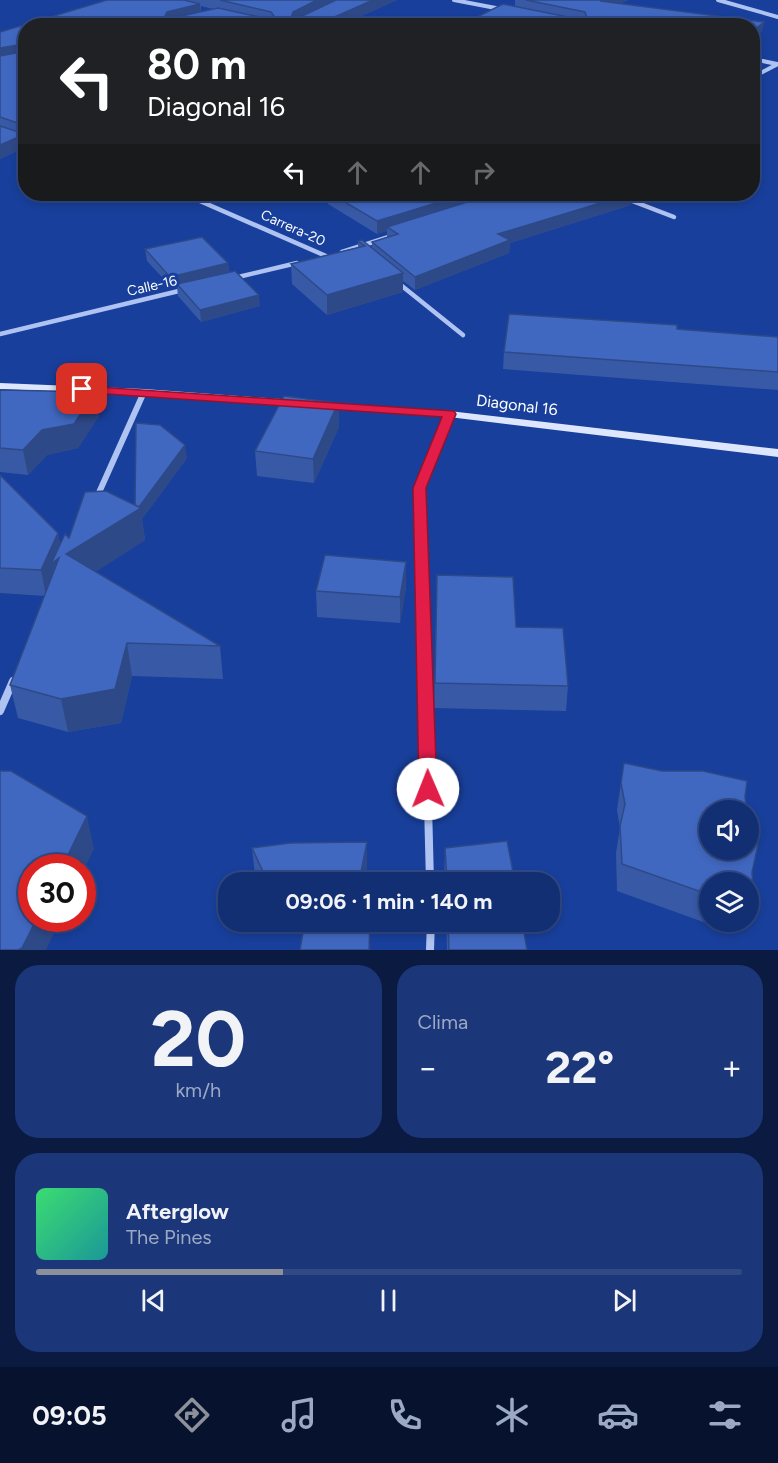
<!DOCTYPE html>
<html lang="es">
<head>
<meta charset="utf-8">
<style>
	:root { --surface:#122f74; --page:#1b3779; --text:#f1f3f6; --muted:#9ca9c5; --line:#314a86; --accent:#8c9099 }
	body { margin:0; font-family:Figtree,sans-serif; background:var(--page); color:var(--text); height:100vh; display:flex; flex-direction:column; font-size:22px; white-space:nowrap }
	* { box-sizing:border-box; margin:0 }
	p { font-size:20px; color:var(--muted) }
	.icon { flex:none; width:33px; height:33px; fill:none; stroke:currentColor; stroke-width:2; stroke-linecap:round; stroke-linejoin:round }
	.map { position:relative; height:950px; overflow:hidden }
	.details { display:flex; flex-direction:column; gap:15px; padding:15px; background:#0a1a40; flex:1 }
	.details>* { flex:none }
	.top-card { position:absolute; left:18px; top:18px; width:742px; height:183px; border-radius:24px; box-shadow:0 3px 9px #0003,0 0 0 2px var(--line); background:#202124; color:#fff; overflow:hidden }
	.tools { position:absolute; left:699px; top:800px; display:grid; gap:12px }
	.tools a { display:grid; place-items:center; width:60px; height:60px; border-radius:50%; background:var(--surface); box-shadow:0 3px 9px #0003,0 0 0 2px var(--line); font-size:30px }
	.speed { position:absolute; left:18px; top:854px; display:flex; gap:12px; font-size:30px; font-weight:700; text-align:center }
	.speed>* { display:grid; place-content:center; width:78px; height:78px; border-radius:50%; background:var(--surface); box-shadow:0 3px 9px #0003,0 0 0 2px var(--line); line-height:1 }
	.speed .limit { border:9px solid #d22; background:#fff; color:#111 }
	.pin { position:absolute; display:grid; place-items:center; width:51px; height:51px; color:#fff; margin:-26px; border-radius:12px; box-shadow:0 3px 9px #0006 }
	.me { position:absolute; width:66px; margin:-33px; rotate:359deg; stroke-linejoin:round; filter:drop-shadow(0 0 4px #0008) }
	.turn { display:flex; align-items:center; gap:21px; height:126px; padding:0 30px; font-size:27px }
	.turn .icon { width:78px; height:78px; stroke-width:2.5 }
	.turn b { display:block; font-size:42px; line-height:51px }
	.lanes { display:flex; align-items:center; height:57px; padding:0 30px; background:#0003; justify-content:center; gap:30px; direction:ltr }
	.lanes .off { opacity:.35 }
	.big { font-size:45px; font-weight:700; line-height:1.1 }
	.details .card { flex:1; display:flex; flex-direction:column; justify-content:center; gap:9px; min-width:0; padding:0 21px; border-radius:24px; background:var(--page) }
	.details .dial { align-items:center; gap:0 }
	.dial b { font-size:78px; line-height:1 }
	.song { display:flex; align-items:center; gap:18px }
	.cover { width:72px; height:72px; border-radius:9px; background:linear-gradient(135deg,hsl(140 70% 55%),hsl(180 70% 35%)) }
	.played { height:6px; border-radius:3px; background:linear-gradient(90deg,var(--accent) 35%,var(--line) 35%) }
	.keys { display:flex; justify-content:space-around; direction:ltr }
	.heat { display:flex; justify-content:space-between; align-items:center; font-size:33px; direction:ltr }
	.details .tiles { flex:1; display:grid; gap:15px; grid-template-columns:1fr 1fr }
	.card:last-child { grid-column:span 2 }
	.trip { position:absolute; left:218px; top:872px; width:342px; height:60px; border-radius:24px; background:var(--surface); box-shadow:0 3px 9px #0003,0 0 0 2px var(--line); font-weight:700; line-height:60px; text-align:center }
	.tab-bar { display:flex; height:96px; justify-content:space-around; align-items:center; background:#07132e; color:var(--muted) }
	.tab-bar .icon { width:42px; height:42px }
	.tab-bar .current { color:var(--accent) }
	.tab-bar b { font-size:27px; color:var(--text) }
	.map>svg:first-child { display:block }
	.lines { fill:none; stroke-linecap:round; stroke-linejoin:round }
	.street-far3 { stroke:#afc3f2; stroke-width:4 }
	.street-far2 { stroke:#afc3f2; stroke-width:4.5 }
	.street-far1 { stroke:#afc3f2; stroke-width:6 }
	.street { stroke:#afc3f2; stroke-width:8 }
	.secondary { fill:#dde6fc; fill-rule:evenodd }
	.wall { fill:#3859a6; fill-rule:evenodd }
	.shaded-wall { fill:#2e4987 }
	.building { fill:#4168c1; stroke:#2e4987; stroke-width:1.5 }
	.route { fill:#e11d48; stroke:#92132f; stroke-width:1.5 }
	.labels { text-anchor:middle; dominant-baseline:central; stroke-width:6; stroke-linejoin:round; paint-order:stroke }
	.far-street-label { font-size:14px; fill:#fff; stroke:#183f9b }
	.street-label { font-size:16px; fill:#fff; stroke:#183f9b }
</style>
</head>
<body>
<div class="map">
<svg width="778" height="950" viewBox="0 0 778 950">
	<rect width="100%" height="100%" fill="#183f9b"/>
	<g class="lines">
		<g class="street-far3">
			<polyline points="454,0 501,9"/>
			<polyline points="718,0 778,17"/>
			<polyline points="753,59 777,64"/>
			<polyline points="753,77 778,64"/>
		</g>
		<g class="street-far2">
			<polyline points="184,194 326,256"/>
			<polyline points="614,194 674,217"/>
			<polyline points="342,252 395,235"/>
			<polyline points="234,278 297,263"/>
			<polyline points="397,282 463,335"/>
			<polyline points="0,334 183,290"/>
		</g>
		<g class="street-far1">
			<polyline points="97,497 144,392"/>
			<polyline points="423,613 420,488 449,414"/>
		</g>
		<g class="street">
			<polyline points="423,611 430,882"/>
			<polyline points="0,711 13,681"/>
			<polyline points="430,950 431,921"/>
		</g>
		<g class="secondary">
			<polygon points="0,383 144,389 295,400 301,403 295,406 144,395 0,389"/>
			<polygon points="322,402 449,411 778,449 778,457 449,417 318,407 316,405 318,403"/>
		</g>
	</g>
	<g class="wall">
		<path d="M107,0H397L339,26H26V147L0,159V32ZM201,6L213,9L201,12Z"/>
		<polygon points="515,0 628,0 619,4 762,32 459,26 515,6"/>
		<polygon points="328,194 634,194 633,194 631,205 510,243 509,253 415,290 403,281 403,292 327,315 292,284 291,264 358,247 358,241 372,248 372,242 387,237 387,231 377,234 328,204"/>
		<polygon points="145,249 228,263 229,272 260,306 201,322 178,296 177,287 172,288 147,261"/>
		<polygon points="677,329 778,337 778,390 503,369 504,352"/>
		<polygon points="0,390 99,416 78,448 47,455 28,475 0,472"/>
		<polygon points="338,403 339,427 314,483 257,476 255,451"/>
		<polygon points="187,458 142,519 145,540 95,572 220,646 223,679 132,676 121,723 68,732 18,718 10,685 45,596 0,593 0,475 58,533 60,544 135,505"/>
		<polygon points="406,562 406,587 400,623 317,617 316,591"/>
		<polygon points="437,575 516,627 568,686 566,711 434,708"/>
		<polygon points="624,763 745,797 753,885 748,901 748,882 710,882 710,921 739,921 735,927 709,924 617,891 616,853 620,828 617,810"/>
		<polygon points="252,848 367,869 365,882 258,882 255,875"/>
		<polygon points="445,848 515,882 444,882"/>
		<polygon points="277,921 357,921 356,923 370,922 370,950 300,950 305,926 279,927"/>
		<polygon points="446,921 522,921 527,950 447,950"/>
	</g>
	<g class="shaded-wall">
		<polygon points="317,0 339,0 293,22 291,18 293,12"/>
		<polygon points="373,0 397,0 339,26 314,26"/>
		<polygon points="604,0 628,0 599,12 600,1"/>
		<polygon points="200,4 201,14 168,22 165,16 167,12"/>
		<polygon points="764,22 762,32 753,40 753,31"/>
		<polygon points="24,44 26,55 0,60 0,48"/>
		<polygon points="25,134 26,147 0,159 0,145"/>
		<polygon points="466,194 505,194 387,227 387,231 377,234 377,221"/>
		<polygon points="630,194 634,194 633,194 631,205 510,243 509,253 415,290 415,277 498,234"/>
		<polygon points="228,263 229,275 177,284 177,287 172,288 170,277"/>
		<polygon points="403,273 403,292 327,315 327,295"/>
		<polygon points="259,295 260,306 201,322 200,310"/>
		<polygon points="95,392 99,416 78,448 47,455 28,475 23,450 42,430"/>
		<polygon points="338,403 339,427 314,483 313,459"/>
		<polygon points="185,445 187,458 142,519 145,540 72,587 66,554 137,510"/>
		<polygon points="58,533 63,558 46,596 41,570"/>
		<polygon points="406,562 406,587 400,623 400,597"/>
		<polygon points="127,643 132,676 121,723 68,732 61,699"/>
		<polygon points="87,816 94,849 82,873 82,867 62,867"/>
		<polygon points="367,842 367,869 365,882 359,882"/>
		<polygon points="753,885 748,901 748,891"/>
		<polygon points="37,918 61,918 46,950 18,950"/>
	</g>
	<g class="building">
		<polygon points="107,0 184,0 200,4 167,12 165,16 168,19 218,8 269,19 274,16 271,12 220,0 317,0 293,12 291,18 296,19 336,0 373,0 314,26 26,26 26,45 24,44 0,48 0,32"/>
		<polygon points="526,0 604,0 600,1 764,22 753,31 753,26 459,26 503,4 583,20 587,18 585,12"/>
		<polygon points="26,51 26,126 0,117 0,56"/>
		<polygon points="0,126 25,134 0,145"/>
		<polygon points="331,194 466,194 377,221"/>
		<polygon points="493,194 630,194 498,234 510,240 415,277 372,242 398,234 387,227"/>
		<polygon points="202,237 228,263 170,277 145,249"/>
		<polygon points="362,240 403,273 327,295 291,264 365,246 358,241"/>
		<polygon points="235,271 259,295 200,310 177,284"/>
		<polygon points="509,314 677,325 677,329 778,337 778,372 504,352"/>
		<polygon points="0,390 95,392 74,424 42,430 23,450 0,448"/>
		<polygon points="284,396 338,403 313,459 255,451"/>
		<polygon points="136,423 160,425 185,445 139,507 135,505"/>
		<polygon points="0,475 58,533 41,570 0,568"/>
		<polygon points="106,491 141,508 66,554 220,646 127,643 115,689 61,699 10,685 59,558 51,564 65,534 69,538 85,492"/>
		<polygon points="325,555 406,562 400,597 316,591"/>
		<polygon points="437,575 513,577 516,627 563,628 568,686 435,683"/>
		<polygon points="624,763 662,771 703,771 747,781 745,797 747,810 710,810 710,849 748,849 748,817 758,845 752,872 753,885 748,891 748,882 710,882 710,895 622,864 620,826 625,804 621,783"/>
		<polygon points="0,771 11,771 87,816 62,867 32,867 32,918 37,918 22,948 18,950 0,950"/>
		<polygon points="507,841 515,882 447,882 445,848"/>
		<polygon points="367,842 359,882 268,882 252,848 290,843"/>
		<polygon points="305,921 350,921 350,923 370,922 369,950 300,950"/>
		<polygon points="448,921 522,921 527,950 449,950"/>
	</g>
	<polygon class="route" points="82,386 454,411 456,414 426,488 437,789 434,794 428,796 421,794 419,789 413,488 442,417 78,392 76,389"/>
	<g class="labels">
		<g class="far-street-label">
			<text transform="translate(293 228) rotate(24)">Carrera-20</text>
			<text transform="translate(152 286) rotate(-13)">Calle-16</text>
		</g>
		<g class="street-label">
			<text transform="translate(517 405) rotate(7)">Diagonal 16</text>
		</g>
	</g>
</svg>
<div class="tools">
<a><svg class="icon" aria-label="sound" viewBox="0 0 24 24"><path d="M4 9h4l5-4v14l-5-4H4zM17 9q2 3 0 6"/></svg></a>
<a><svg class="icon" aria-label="layers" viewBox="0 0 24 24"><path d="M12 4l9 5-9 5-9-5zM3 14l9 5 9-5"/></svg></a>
</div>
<div class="speed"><div class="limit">30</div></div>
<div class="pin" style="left:82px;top:389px;background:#d93025"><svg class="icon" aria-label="arrive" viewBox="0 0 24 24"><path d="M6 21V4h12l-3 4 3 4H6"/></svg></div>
<svg class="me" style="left:428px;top:789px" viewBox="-20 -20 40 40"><circle r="19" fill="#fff"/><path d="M0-13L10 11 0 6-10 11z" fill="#e11d48"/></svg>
<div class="trip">09:06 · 1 min · 140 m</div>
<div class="top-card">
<div class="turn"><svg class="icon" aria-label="left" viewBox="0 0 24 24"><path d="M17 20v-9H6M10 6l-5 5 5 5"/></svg><div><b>80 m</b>Diagonal 16</div></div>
<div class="lanes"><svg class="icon" aria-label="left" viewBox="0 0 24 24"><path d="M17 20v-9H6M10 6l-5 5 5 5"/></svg><svg class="icon off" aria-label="ahead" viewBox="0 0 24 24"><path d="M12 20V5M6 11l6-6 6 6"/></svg><svg class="icon off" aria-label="ahead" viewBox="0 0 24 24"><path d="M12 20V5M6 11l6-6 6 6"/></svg><svg class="icon off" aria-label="right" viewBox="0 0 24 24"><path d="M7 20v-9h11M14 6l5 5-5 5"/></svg></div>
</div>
</div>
<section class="details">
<div class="tiles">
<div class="card dial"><b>20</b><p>km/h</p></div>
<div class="card"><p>Clima</p>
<div class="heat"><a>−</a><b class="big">22°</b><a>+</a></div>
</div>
<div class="card">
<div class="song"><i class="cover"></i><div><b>Afterglow</b><p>The Pines</p></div></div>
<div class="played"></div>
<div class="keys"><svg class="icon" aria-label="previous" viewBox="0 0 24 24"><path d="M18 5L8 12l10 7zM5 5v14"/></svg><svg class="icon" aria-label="pause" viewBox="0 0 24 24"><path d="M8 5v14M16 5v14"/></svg><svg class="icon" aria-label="next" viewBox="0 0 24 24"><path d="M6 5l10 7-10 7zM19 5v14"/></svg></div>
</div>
</div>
</section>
<nav class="tab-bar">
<b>09:05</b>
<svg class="icon current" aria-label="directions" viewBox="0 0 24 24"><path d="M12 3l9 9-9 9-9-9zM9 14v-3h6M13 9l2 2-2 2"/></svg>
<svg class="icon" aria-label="music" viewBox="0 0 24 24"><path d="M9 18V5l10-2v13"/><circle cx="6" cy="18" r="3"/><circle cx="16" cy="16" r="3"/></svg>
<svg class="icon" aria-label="phone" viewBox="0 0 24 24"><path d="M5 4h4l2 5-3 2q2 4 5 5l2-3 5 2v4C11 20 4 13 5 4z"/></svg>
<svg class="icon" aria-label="climate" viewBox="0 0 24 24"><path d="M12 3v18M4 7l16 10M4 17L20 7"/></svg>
<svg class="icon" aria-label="car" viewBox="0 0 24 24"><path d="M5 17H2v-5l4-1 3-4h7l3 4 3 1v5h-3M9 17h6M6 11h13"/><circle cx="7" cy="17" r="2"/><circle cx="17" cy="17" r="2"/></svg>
<svg class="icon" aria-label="filters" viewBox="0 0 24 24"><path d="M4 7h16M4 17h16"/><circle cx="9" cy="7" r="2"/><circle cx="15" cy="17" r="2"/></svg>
</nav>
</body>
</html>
